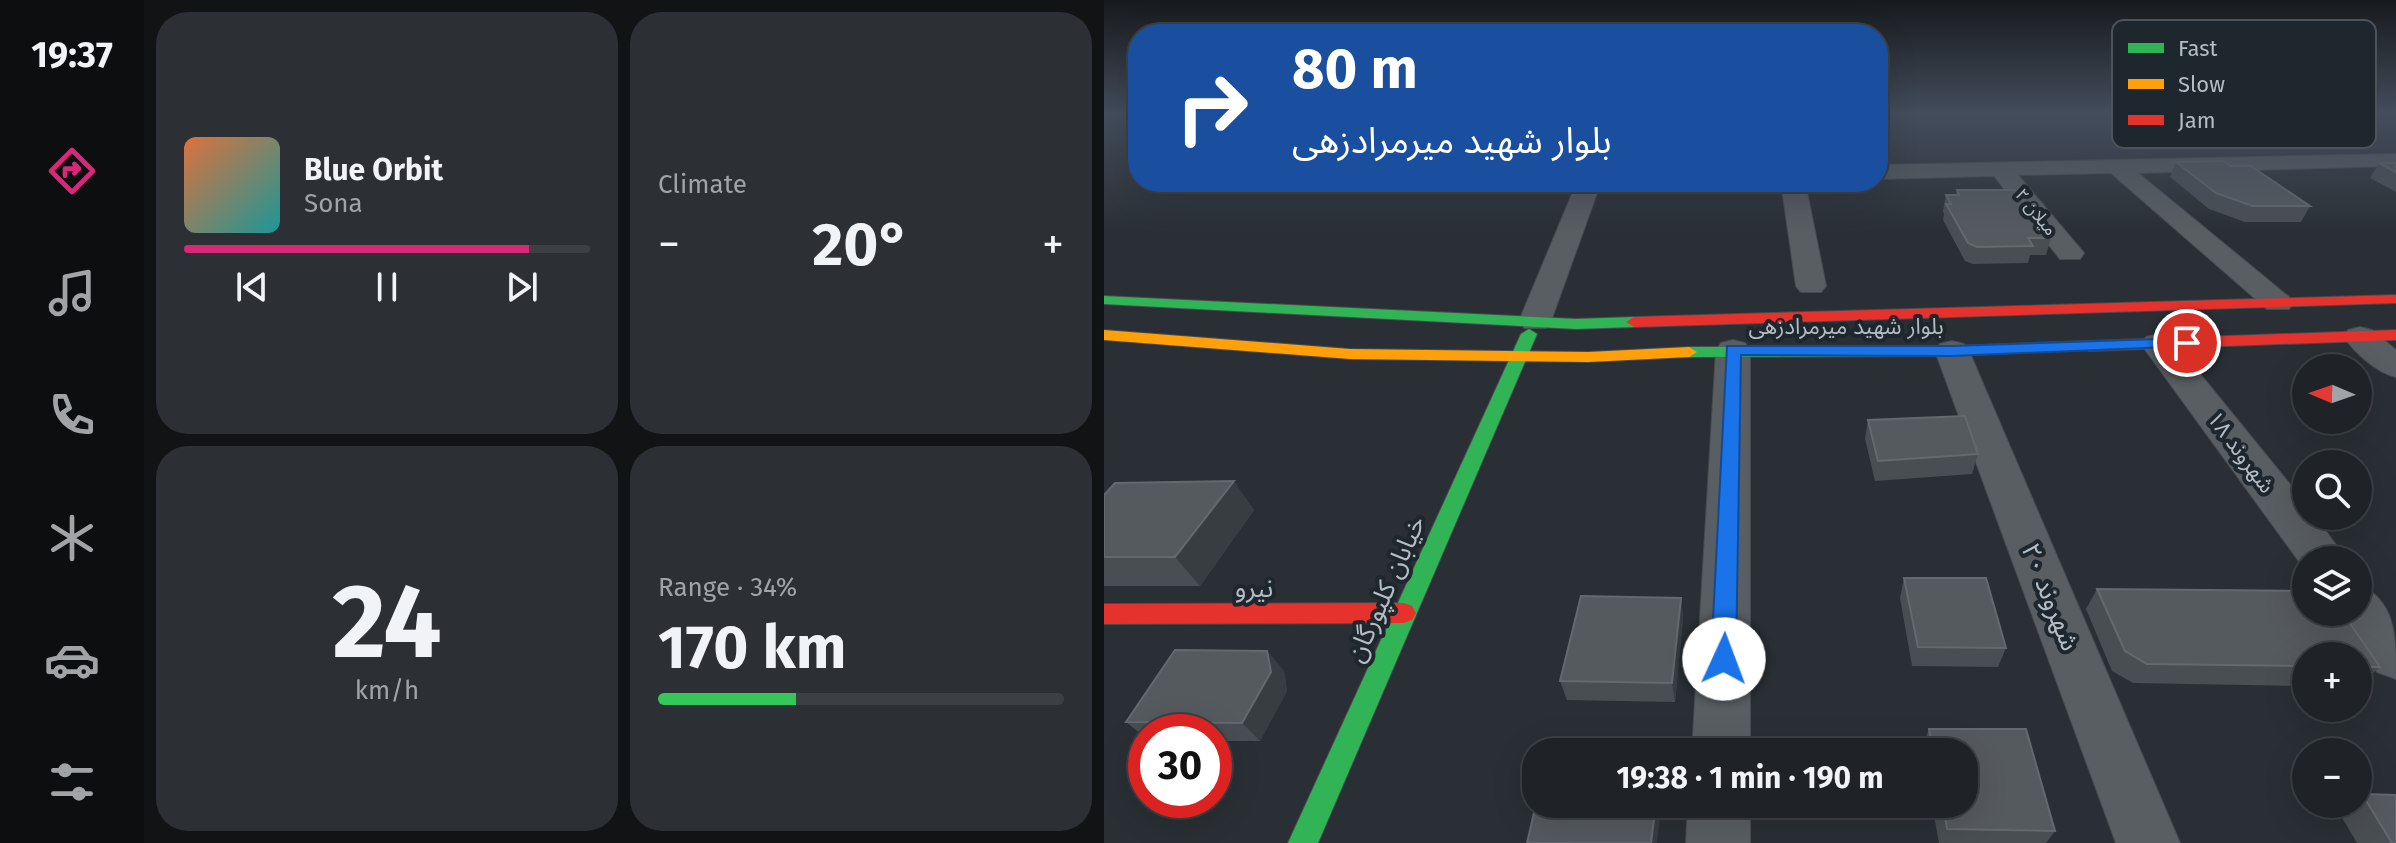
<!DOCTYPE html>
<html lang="en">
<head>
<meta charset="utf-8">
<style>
	:root { --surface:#1f2327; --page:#2c2f33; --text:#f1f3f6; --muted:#a1a4a7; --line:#3c4044; --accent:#db2777 }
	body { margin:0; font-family:"Fira Sans","Noto Sans Arabic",sans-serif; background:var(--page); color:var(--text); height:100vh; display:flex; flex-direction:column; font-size:30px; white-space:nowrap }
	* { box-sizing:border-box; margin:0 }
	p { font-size:26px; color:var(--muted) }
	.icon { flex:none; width:44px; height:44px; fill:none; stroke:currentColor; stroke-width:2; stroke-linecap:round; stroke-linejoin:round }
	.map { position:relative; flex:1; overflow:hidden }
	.drawer { display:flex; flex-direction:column; gap:12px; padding:12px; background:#111315; width:960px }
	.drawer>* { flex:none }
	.hud { position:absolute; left:24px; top:24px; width:760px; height:168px; border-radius:32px; box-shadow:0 8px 32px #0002,0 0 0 2px var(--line); background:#1a4fa0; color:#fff; overflow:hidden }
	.needle { width:52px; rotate:272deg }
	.tools { position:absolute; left:1188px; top:354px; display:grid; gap:16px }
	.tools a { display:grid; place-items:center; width:80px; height:80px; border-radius:50%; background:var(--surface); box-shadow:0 8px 32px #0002,0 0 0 2px var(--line); font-size:40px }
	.speed { position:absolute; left:24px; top:714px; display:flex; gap:16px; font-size:40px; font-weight:700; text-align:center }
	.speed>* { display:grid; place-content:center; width:104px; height:104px; border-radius:50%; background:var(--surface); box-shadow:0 8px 32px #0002,0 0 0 2px var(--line); line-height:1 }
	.speed .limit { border:12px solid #d22; background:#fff; color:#111 }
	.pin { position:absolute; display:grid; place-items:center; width:68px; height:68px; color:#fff; margin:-34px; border:4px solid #fff; border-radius:50%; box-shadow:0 2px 8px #0007 }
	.me { position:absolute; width:88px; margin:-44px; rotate:2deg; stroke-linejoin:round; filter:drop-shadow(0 0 6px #0008) }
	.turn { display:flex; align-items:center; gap:28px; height:168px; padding:0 32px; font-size:36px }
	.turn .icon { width:104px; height:104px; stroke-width:2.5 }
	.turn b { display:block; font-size:56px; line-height:68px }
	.big { font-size:60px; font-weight:700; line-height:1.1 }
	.drawer .widget { flex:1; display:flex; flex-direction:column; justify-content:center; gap:12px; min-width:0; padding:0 28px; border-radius:32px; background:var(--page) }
	.drawer .dial { align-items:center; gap:0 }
	.dial b { font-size:104px; line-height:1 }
	.song { display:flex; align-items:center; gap:24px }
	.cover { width:96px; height:96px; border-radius:12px; background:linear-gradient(135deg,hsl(20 70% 55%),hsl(180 70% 35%)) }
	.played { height:8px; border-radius:4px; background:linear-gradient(90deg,var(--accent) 85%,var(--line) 85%) }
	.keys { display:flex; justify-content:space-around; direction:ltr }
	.heat { display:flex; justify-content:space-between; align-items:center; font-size:44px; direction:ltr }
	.charge { height:12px; border-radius:6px; background:linear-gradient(90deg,#34c759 34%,var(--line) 0) }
	.drawer .tiles { flex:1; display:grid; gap:12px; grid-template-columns:repeat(2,1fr) }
	.trip { position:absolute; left:418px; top:738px; width:456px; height:80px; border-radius:32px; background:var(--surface); box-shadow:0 8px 32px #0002,0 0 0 2px var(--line); font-weight:700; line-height:80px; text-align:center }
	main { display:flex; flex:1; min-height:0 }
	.menu { display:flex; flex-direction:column; width:144px; justify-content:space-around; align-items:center; background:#0c0e10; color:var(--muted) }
	.menu .icon { width:56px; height:56px }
	.menu .selected { color:var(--accent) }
	.menu b { font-size:36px; color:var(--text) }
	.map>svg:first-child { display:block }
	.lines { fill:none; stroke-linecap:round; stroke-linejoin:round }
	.street-casing { stroke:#474b4f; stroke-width:2 }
	.fast-casing { stroke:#474b4f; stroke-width:2 }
	.slow-casing { stroke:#474b4f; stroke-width:2 }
	.jam-casing { stroke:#474b4f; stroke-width:2 }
	.street { fill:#595e62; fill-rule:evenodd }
	.fast { fill:#30b455; fill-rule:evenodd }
	.slow { fill:#ff9f0a; fill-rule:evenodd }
	.jam { fill:#e5322d; fill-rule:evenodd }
	.wall { fill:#494e53 }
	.shaded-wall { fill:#373d41 }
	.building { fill:#555a5f; stroke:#64696f; stroke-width:2 }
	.route { fill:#1a73e8; stroke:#114b97; stroke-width:2 }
	.labels { text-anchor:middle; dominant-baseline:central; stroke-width:8; stroke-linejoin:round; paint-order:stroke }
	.far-street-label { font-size:18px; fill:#b4bcc4; stroke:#1e262e }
	.street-label { font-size:22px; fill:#b4bcc4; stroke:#1e262e }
	.near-street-label { font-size:26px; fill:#b4bcc4; stroke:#1e262e }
	.key { fill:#1e262e; stroke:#4b535b; stroke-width:2 }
	.key-label { font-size:22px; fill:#b4bcc4 }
</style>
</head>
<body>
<main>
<nav class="menu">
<b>19:37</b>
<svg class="icon selected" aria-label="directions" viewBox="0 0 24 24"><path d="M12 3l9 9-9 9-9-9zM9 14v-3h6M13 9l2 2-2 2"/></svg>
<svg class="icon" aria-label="music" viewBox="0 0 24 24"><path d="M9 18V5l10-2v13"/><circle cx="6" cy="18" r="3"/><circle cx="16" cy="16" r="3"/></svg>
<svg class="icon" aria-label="phone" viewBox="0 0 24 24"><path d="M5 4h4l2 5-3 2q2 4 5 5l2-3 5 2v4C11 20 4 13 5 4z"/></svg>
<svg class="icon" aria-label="climate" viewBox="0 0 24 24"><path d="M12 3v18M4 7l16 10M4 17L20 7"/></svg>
<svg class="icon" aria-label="car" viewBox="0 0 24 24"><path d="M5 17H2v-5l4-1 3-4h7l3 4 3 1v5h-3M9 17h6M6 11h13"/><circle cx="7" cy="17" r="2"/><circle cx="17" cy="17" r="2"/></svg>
<svg class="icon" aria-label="filters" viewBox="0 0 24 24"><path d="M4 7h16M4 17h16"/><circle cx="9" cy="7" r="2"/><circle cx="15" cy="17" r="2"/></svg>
</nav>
<section class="drawer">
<div class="tiles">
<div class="widget">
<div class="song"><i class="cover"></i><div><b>Blue Orbit</b><p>Sona</p></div></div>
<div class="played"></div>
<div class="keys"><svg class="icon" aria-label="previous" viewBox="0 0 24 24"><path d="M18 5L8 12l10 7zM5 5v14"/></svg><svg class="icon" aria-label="pause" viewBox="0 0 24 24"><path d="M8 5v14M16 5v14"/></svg><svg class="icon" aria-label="next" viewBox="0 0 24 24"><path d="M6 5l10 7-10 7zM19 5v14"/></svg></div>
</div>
<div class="widget"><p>Climate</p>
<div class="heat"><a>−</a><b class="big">20°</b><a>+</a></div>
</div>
<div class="widget dial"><b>24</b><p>km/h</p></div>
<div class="widget"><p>Range · 34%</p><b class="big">170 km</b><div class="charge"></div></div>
</div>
</section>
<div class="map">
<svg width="1292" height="843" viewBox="0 0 1292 843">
	<rect width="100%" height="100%" fill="#292f34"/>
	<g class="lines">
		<defs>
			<g id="street">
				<polygon points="1292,154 1292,166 1034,173 1185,297 1189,303 1185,309 1163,309 1007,173 914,175 980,253 976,259 956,259 890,176 774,179 774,165"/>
				<polygon points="473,182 497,182 447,321 442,328 420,328 415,321"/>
				<polygon points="677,182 701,182 722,286 717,292 697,292 692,286"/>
				<path d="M1256,327L1268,330L1292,350V377C1273,373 1251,353 1240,337L1244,330Z"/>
				<polygon points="1054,334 1066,337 1202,504 1202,516 1211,516 1243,560 1202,560 1202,571 1037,344 1042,337"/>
				<polygon points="629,340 641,343 646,350 646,752 588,752 612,350 617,343"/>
				<polygon points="848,341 860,344 865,351 1076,843 1012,843 831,351 836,344"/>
				<path d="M1254,584C1292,601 1292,636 1292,679L1273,672L1233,612H1254Z"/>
				<polygon points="584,804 646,804 646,843 582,843"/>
			</g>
			<g id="fast">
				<polygon points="0,296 472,319 530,317 538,322 530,327 472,329 0,304"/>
				<polygon points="425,329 433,334 214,843 184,843 417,334"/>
				<polygon points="985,341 991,343 993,346 991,349 848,356 585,357 577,352 585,347 848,346"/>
			</g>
			<polygon id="slow" points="0,330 246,349 484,352 585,347 593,352 585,357 484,362 246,359 0,340"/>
			<g id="jam">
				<polygon points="1292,295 1292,303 530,327 522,322 530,317"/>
				<polygon points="1292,330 1292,340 985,351 977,346 985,341"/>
				<polygon points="300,603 308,606 312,613 308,620 300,623 0,624 0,604"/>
			</g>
		</defs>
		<use href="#street" class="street-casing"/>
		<use href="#fast" class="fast-casing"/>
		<use href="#slow" class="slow-casing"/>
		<use href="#jam" class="jam-casing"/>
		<use href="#street" class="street"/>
		<use href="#fast" class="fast"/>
		<use href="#slow" class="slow"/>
		<use href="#jam" class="jam"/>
	</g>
	<g class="wall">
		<polygon points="1072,162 1126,166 1206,206 1197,222 1141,222 1105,209 1066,177"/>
		<polygon points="1275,163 1292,163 1292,192 1266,178"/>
		<polygon points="853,190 947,238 942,255 926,255 924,263 869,264 861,261 839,220 840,214 839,211 842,195 852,195"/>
		<polygon points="764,420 874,454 868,474 771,481 761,439"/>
		<polygon points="0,495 150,510 96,586 0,586"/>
		<polygon points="800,578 902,648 894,667 808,666 796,598"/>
		<polygon points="993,589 1202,591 1202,612 1238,612 1276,667 1254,686 1254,656 1202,656 1202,686 1029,683 1008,671 982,609"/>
		<polygon points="577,598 579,618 571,702 463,700 456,681"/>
		<polygon points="163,651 180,671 183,691 156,741 110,741 110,732 42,732 42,738 22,722"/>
		<polygon points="825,729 922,729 951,831 942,843 835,843 828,804 860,804 860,752 819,752 818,747"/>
		<polygon points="1258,794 1292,843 1253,843 1234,811 1243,804 1254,804 1254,797"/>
	</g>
	<g class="shaded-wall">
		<polygon points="130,481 150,510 96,586 71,557"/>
		<polygon points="577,598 579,618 571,702 568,683"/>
		<polygon points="163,651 180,671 183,691 156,741 138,723"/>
		<polygon points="552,804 556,804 557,810 553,843 547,843"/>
	</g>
	<g class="building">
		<polygon points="1119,161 1126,166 1147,166 1206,206 1149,206 1112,193 1072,162"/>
		<polygon points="1275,163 1292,163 1292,172"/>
		<polygon points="853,190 911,190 947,238 924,238 929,246 873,247 864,243 842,204 847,204 842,195 855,195"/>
		<polygon points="861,416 874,454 774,461 764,420"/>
		<polygon points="130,481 71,557 0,557 0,495 11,483"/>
		<polygon points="800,578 882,578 902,648 814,647"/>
		<polygon points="993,589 1202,591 1202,612 1238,612 1276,667 1254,667 1254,656 1202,656 1202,666 1043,664 1021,651"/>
		<polygon points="477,596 577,598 568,683 456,681"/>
		<polygon points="71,650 163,651 167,672 138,723 22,722"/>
		<polygon points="825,729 922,729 951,831 843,829 839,804 860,804 860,752 829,752"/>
		<polygon points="1258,794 1292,795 1292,843 1288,843"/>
		<polygon points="432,804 552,804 547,843 423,843"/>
	</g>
	<linearGradient id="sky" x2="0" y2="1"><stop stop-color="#171a1d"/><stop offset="0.49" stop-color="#434d5c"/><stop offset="1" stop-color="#434d5c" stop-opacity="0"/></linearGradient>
	<rect width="1292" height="233" fill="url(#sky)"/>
	<polygon class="route" points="1083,338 1091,343 1089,346 848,356 637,355 632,659 629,667 620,671 611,667 607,659 623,346 848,346"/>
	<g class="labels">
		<g class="far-street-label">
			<text transform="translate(932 212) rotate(51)">میلان ۲</text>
		</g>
		<g class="street-label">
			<text x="742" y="326">بلوار شهید میرمرادزهی</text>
			<text transform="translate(1137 452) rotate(53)">شهروند ۱۸</text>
		</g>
		<g class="near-street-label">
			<text x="150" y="588">نیرو</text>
			<text transform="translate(282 589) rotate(-66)">خیابان کلپورگان</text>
			<text transform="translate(946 597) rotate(68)">شهروند ۲۰</text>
		</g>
	</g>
	<rect x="1008" y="20" width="264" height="128" rx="12" class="key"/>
	<rect x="1024" y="43" width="36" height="10" fill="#30b455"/>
	<rect x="1024" y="79" width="36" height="10" fill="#ff9f0a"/>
	<rect x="1024" y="115" width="36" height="10" fill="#e5322d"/>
	<g class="key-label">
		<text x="1074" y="56">Fast</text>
		<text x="1074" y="92">Slow</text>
		<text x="1074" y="128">Jam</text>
	</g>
</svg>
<div class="tools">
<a><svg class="needle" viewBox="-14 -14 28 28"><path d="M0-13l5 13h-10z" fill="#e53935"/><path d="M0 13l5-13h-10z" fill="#a1a4a7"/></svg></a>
<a><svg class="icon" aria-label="search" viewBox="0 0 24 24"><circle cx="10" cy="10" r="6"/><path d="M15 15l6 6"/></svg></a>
<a><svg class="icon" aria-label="layers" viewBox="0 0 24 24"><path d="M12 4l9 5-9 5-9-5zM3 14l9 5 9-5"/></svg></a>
<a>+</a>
<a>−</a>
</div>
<div class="speed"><div class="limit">30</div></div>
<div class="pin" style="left:1083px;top:343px;background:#d93025"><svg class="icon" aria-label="arrive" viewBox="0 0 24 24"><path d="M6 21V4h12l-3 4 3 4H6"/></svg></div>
<svg class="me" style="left:620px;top:659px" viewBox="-20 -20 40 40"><circle r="19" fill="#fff"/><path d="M0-13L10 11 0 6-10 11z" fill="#1a73e8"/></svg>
<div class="trip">19:38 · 1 min · 190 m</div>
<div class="hud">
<div class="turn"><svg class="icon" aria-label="right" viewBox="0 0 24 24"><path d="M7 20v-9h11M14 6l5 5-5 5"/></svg><div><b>80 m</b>بلوار شهید میرمرادزهی</div></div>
</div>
</div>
</main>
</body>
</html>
